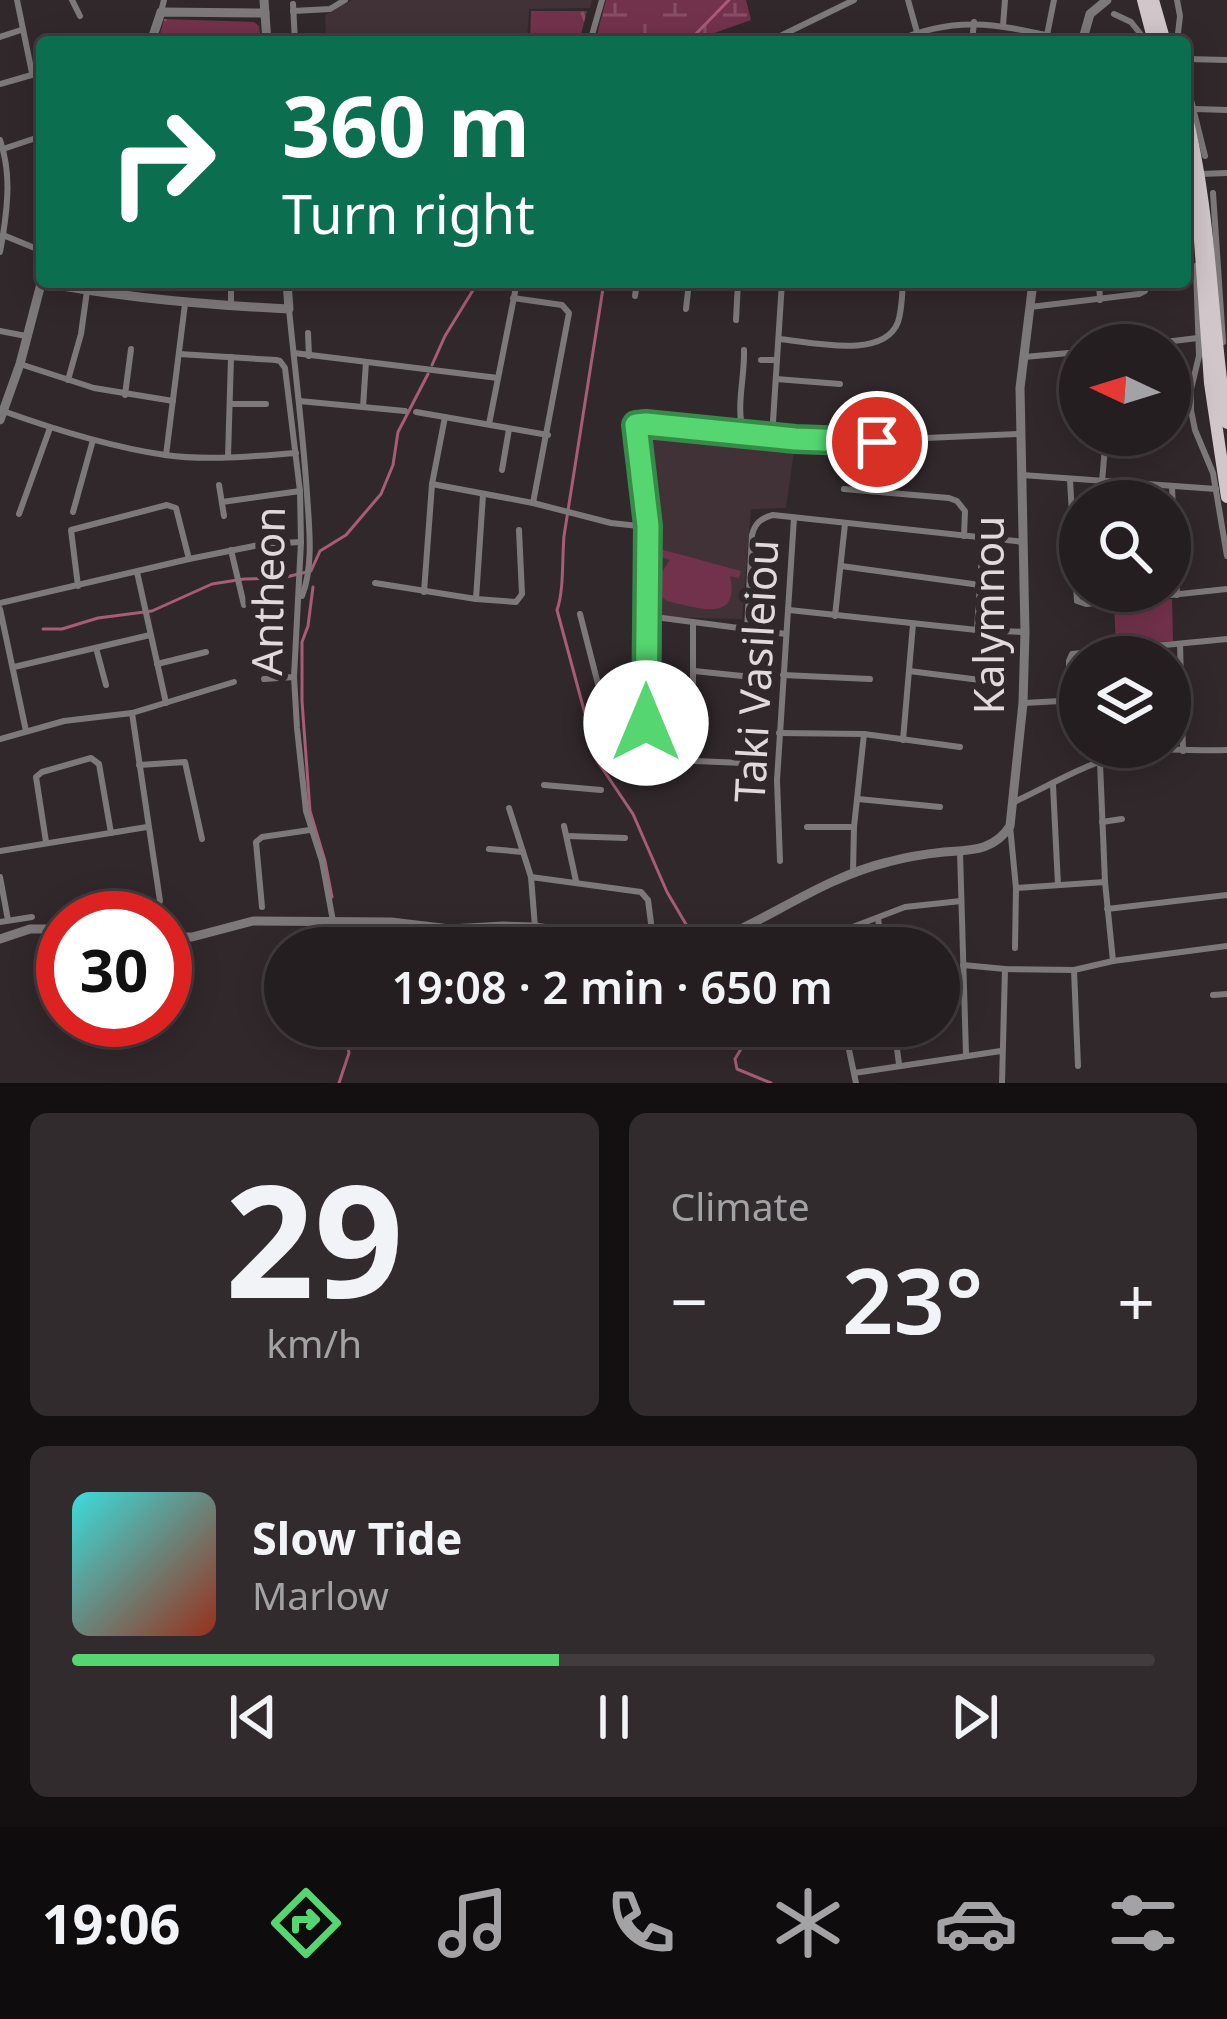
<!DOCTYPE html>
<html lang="en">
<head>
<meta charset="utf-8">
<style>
	:root { --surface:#251e20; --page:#312b2d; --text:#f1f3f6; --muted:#a3a2a5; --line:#423c3e; --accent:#55d671 }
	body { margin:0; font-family:"Noto Sans",sans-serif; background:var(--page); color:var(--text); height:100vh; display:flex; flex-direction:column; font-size:45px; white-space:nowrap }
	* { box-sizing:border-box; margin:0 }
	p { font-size:39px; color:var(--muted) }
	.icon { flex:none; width:66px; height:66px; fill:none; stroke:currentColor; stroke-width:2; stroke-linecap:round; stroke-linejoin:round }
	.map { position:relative; height:1083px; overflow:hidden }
	.drawer { display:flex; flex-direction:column; gap:30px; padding:30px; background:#141012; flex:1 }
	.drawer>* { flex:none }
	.banner { position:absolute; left:36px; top:36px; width:1155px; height:252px; border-radius:12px; box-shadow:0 6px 30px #0003,0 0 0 3px var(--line); background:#0b6e4f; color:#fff; overflow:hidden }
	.needle { width:78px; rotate:274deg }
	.tools { position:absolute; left:1059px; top:324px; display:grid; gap:24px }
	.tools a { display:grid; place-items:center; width:132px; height:132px; border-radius:50%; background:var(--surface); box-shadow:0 6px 30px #0003,0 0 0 3px var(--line); font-size:60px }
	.speed { position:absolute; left:36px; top:891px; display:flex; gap:24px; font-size:60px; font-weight:700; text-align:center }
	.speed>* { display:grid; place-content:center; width:156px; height:156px; border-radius:50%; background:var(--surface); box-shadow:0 6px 30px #0003,0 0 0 3px var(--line); line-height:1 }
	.speed .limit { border:18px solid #d22; background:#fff; color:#111 }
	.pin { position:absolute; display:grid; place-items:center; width:102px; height:102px; color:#fff; margin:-51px; border:6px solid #fff; border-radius:50%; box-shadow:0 3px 12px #0007 }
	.me { position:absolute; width:132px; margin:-66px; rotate:0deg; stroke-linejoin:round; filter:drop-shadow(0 0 9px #0008) }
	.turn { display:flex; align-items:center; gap:42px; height:252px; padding:0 48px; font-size:54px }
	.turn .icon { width:156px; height:156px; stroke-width:2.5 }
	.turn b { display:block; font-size:84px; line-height:102px }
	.big { font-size:90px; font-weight:600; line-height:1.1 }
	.drawer .tile { flex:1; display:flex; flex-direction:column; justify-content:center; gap:18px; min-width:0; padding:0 42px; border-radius:18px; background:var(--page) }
	.drawer .dial { align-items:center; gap:0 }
	.dial b { font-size:156px; line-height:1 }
	.song { display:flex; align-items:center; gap:36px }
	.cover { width:144px; height:144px; border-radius:18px; background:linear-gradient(135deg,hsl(180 70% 55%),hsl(10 70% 35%)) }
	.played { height:12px; border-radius:6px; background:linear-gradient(90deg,var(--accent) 45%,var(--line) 45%) }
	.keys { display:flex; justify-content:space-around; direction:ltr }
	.heat { display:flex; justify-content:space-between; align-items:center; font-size:66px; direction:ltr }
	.drawer .tiles { flex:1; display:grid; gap:30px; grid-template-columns:1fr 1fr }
	.tile:last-child { grid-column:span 2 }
	.trip { position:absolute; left:264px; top:927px; width:696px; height:120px; border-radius:60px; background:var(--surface); box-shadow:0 6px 30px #0003,0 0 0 3px var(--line); font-weight:600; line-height:120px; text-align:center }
	.menu { display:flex; height:192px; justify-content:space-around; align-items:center; background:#0f0c0d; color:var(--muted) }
	.menu .icon { width:84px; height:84px }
	.menu .current { color:var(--accent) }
	.menu b { font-size:54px; color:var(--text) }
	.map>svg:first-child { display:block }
	.built { fill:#413237 }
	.grass { fill:url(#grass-tufts) }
	.wetland { fill:url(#wetland-marsh) }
	.park { fill:#73324b }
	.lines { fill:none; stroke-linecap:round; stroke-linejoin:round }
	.stream { stroke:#a75c77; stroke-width:3 }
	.minor { stroke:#7d797a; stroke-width:6 }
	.tertiary { stroke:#7d797a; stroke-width:9 }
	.primary { stroke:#d1c7ca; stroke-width:12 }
	.route-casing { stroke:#378b49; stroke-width:30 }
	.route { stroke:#55d671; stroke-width:21 }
	.labels { text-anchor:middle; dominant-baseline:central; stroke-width:12; stroke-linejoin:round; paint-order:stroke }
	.street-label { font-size:42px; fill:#e0dadc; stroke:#31282b }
</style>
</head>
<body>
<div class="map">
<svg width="1227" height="1083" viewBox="0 0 1227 1083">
	<defs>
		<pattern id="grass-tufts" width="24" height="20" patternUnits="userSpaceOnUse" patternTransform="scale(3)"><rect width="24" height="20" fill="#73324b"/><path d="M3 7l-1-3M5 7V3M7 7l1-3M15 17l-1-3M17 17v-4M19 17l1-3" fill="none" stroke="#874f64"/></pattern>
		<pattern id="wetland-marsh" width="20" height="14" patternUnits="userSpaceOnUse" patternTransform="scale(3)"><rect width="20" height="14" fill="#73324b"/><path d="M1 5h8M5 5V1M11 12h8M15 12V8" fill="none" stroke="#874f64"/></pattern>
	</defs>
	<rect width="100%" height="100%" fill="#31282b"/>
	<g class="built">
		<polygon points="352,0 592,0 590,8 529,9 527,42 326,42 325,15"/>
		<polygon points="645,431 795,445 786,508 751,509 742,619 655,617 653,535"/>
	</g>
	<g class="grass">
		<polygon points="531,11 587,11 579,42 530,42"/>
		<polygon points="164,19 254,22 259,26 261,42 158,42"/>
	</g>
	<polygon class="wetland" points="606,0 746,0 751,20 700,38 700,42 595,42"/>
	<g class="park">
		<path d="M656,548L741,571L739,578L730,576C741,625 695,607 667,601L662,597L660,575L670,560L655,555Z"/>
		<polygon points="1172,599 1173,641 1116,646 1114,603"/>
	</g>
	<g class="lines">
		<g class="stream">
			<polyline points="205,42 260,37"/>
			<polyline points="688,42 729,0"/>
			<path d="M604,282L564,536C562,559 564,591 557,610L588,725L587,734L594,756L633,814L667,892L697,943"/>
			<polyline points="432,365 445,336 478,282"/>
			<polyline points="313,587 308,626 302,642 302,701 310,811 325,861 332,897"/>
			<polyline points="43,629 62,629 98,618 152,611 212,584 244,579 282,578 311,571 320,551 346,535 381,494 393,465 398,432 428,374"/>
			<polyline points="343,928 344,948"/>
			<polyline points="745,1026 752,1031 735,1059 737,1069 771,1083"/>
			<polyline points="339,1083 349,1053 344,1026"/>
		</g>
		<g class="minor">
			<polyline points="17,0 32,73"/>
			<polyline points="72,0 80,16"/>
			<polyline points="908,0 917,32"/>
			<polyline points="1177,0 1180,16 1177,42"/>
			<polyline points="293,4 295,42"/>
			<polyline points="293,11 330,9 345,0"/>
			<polyline points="161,12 164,0"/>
			<polyline points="1114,14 1131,22 1147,42"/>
			<polyline points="1003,26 1005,0"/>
			<polyline points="1047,35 1054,0"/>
			<polyline points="0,37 21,30"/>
			<polyline points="590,42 602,0"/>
			<polyline points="768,42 854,0"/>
			<path d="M894,42C964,11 1009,28 1079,42"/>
			<polyline points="972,42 974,22"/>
			<polyline points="1185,59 1227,60"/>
			<polyline points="1185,76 1205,156"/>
			<polyline points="0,84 42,72"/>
			<polyline points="1195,109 1227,110"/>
			<path d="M0,140C11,172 8,202 3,235"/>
			<polyline points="3,149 42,136"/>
			<polyline points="1201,174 1227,173"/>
			<polyline points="1186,182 1194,235"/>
			<polyline points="1213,193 1223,342"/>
			<polyline points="0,252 3,235 42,251"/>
			<polyline points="1196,266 1199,356 1191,389 1191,410 1195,430 1213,473 1227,556"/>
			<polyline points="231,282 231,306"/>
			<polyline points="881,282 903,284"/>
			<polyline points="1099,282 1100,300"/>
			<polyline points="949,286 950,282"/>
			<polyline points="635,296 637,282"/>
			<polyline points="513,298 562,305 569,313 533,503"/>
			<polyline points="1030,307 1139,294 1145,291 1148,282"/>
			<path d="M289,309C295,371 303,432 307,494C309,526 314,565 302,596"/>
			<polyline points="686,309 689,282"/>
			<polyline points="736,320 738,282"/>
			<polyline points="0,331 26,336"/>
			<polyline points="308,333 309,356"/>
			<path d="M779,339C811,342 884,360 898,322C902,310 902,295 903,282"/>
			<polyline points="1139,345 1198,338"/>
			<polyline points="294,353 498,378"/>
			<polyline points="179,354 276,360 280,361 285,368 300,491 301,542 294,677 297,728 306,811 322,861 333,921"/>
			<polyline points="1024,357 1080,352"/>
			<polyline points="761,360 777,360"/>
			<polyline points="20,364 94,388 173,401"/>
			<polyline points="776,379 840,384"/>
			<polyline points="68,380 81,334 87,291"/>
			<polyline points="125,395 131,349"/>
			<polyline points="299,401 405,411"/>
			<polyline points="230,404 266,404"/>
			<polyline points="363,407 366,362"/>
			<polyline points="1068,409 1080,422"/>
			<path d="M3,411C56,430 110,447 165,455C208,461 253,456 296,453"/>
			<polyline points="416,412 548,435"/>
			<polyline points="633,414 648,527 647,765"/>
			<polyline points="489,424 517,282"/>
			<polyline points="636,426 646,424 833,442 1020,434"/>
			<path d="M744,434C735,407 745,379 744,350"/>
			<polyline points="772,437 782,282"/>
			<polyline points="166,455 185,304"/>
			<polyline points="228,457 231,357"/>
			<polyline points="502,470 509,429"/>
			<polyline points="1022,475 1216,489"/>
			<polyline points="1070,480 1077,601 1086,604 1227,589"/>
			<polyline points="1102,482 1106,435"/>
			<polyline points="432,484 533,503 611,523 648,527"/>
			<polyline points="219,485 224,516"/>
			<polyline points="1172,487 1177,595"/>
			<polyline points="844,489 949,498 957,501 965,511 964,536"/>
			<polyline points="222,502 300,491"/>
			<polyline points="73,512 93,440"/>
			<polyline points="19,514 50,428"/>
			<polyline points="231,550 244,605"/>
			<polyline points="841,566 980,585"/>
			<polyline points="137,572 166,703"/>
			<polyline points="375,583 476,599 516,602 522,594 519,530"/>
			<polyline points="78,586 71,530 167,505 176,508 189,559"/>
			<polyline points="424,592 432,484 445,417"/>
			<polyline points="476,599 483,495"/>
			<polyline points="0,603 189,559 264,544 301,542"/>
			<polyline points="0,609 26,731"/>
			<polyline points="789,610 977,630 1025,632"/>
			<polyline points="580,614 598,684 604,686 646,689"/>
			<polyline points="647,616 786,634"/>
			<polyline points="835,616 845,524"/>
			<polyline points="693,622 693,757 695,761 743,763"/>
			<path d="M747,629L752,535C755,523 761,518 773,515L1024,542"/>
			<polyline points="977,630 983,538"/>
			<polyline points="1180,644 1183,751"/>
			<polyline points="96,648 106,685"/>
			<polyline points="157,664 206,652"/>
			<polyline points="14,667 150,635"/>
			<polyline points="694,671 752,677"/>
			<polyline points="909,671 980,680"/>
			<polyline points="783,675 870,679"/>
			<polyline points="264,679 294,677"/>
			<polyline points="1069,700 1069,661 1072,654 1227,639"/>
			<polyline points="1024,703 1080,700"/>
			<polyline points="779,733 864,734 960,747"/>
			<polyline points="0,739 64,721 132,713 234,682"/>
			<polyline points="903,740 913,624"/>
			<polyline points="1100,763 1105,882 1113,961"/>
			<polyline points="139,765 185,762 202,839"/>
			<polyline points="544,785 601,790"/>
			<polyline points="1053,785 1058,885"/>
			<polyline points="858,799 940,807"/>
			<path d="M1014,802C1051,785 1089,761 1130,753C1162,746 1195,752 1227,750"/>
			<polyline points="509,808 531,877 535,927"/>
			<polyline points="1102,822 1122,819"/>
			<polyline points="564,826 576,881"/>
			<polyline points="1010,826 1016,888 1015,948"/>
			<polyline points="807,827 854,827"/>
			<polyline points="567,836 625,838"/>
			<polyline points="46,842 36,777 42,772 91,758 99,764 111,833"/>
			<polyline points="489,849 523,852"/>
			<polyline points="0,851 147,827"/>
			<polyline points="960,852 966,1055"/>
			<polyline points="780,861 777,780 794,518"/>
			<polyline points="853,872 854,827 864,734"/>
			<polyline points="0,877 8,920"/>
			<polyline points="531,877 641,892 648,900 654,946"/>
			<polyline points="1016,888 1105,882"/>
			<polyline points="262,907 256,842 262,837 310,830"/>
			<polyline points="1107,909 1227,895"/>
			<polyline points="123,918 125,912 128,911 153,911 160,901 132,713"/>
			<polyline points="878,918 882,948"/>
			<polyline points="0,922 32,917"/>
			<polyline points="584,948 586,934"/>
			<polyline points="753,948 755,923"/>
			<polyline points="799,948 825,940"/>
			<polyline points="827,948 825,940 829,936 905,907 961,901"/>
			<polyline points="963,965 1005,969 1074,970 1113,961 1227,946"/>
			<polyline points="1074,970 1078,1066"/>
			<polyline points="1213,995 1227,994"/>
			<polyline points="844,1026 856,1083"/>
			<polyline points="894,1026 899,1064"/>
			<polyline points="666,1035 677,1036 684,1026"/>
			<polyline points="854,1073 1001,1051"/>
			<polyline points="1002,1083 1005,969"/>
		</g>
		<g class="tertiary">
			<polyline points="264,0 267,42"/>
			<polyline points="151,42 161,12 265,13"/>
			<polyline points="1082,42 1090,14 1107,0"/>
			<path d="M41,282C123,298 206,305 289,309L287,282"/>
			<polyline points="0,420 20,364 42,280"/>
			<polyline points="165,937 192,937 253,921 391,922 450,929 503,926 535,927 672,948"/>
			<polyline points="0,939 30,929 63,929"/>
			<path d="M698,948C763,924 821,878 888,862C906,857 925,854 944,852C971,850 994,851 1010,826L1023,703L1025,632L1020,388L1033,282"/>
		</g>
		<g class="primary">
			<polyline points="1143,0 1154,42"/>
			<polyline points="1153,0 1165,42"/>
			<path d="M1185,110C1212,213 1210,318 1227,423"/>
			<polyline points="1185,149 1198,211 1210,383 1227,497"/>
		</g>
	</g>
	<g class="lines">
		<defs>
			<polyline id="route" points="646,723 648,526 636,425 646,424 795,439 877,442"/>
		</defs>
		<use href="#route" class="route-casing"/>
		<use href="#route" class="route"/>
	</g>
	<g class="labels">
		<g class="street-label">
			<text transform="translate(267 591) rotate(-89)">Antheon</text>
			<text transform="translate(987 615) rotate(-90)">Kalymnou</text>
			<text transform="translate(755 671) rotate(-87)">Taki Vasileiou</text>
		</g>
	</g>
</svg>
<div class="tools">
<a><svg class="needle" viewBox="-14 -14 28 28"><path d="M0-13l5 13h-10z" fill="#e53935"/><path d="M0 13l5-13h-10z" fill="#a3a2a5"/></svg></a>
<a><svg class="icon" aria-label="search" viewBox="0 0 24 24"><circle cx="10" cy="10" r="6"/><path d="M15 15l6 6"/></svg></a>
<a><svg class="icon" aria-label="layers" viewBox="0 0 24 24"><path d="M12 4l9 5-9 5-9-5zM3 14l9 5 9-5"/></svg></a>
</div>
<div class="speed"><div class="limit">30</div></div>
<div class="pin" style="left:877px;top:442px;background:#d93025"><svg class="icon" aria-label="arrive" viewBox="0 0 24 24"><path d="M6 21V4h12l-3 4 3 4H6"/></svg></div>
<svg class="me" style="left:646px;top:723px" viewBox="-20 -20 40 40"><circle r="19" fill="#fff"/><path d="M0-13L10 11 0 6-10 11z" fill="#55d671"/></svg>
<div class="trip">19:08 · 2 min · 650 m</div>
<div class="banner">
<div class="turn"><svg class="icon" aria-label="right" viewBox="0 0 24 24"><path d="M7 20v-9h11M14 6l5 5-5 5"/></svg><div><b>360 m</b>Turn right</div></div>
</div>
</div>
<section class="drawer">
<div class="tiles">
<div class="tile dial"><b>29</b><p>km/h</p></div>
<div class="tile"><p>Climate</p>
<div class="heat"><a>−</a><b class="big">23°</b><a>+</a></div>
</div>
<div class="tile">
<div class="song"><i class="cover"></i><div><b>Slow Tide</b><p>Marlow</p></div></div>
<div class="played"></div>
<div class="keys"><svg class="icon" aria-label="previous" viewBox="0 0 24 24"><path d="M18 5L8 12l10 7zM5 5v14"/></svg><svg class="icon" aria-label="pause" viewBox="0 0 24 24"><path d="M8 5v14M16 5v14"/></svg><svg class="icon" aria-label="next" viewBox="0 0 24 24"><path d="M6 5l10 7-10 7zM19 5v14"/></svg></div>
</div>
</div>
</section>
<nav class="menu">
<b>19:06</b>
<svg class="icon current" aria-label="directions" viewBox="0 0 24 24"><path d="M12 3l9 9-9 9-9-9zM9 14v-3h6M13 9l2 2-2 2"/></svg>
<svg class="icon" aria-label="music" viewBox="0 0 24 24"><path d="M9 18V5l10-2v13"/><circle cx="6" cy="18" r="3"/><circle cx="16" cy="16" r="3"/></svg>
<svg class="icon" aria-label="phone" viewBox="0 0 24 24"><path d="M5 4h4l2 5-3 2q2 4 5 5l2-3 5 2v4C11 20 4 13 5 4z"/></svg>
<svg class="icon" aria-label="climate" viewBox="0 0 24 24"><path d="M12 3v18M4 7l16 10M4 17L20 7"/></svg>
<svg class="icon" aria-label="car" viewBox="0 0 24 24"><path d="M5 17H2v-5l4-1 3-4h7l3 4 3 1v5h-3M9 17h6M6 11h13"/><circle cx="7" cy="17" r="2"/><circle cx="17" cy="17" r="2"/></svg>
<svg class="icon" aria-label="filters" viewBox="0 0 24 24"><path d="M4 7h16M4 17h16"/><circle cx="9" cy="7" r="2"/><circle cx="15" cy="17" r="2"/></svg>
</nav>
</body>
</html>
